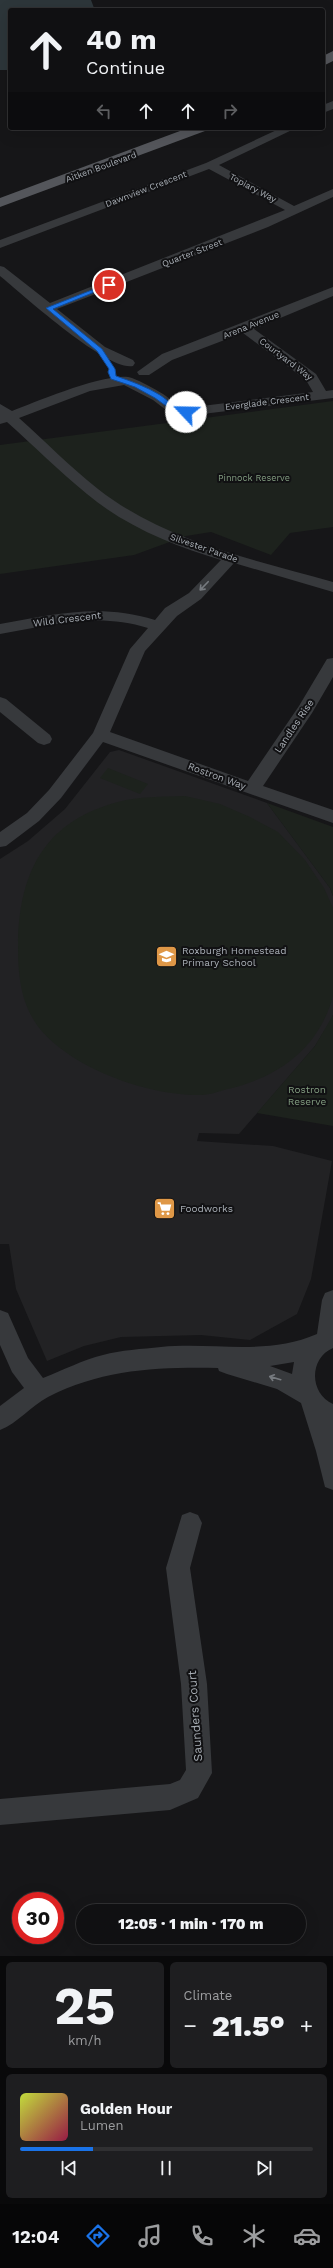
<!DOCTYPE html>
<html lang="en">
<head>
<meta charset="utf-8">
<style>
	:root { --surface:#101012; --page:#1e1e20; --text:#f1f3f6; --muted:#9c9d9f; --line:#303032; --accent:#1a73e8 }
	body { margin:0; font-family:"Work Sans",sans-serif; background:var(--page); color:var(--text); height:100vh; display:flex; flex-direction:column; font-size:15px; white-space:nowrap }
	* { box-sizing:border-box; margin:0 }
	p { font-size:13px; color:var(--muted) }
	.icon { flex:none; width:22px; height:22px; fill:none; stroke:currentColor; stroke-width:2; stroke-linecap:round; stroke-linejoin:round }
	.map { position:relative; height:1956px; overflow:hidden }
	.drawer { display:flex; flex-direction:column; gap:6px; padding:6px; background:#09090a; flex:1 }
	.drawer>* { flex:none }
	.guide { position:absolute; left:8px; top:8px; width:317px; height:122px; border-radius:4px; box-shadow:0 4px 16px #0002,0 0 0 1px var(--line); background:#101012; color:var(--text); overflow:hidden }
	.speed { position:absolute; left:12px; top:1892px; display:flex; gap:8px; font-size:20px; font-weight:700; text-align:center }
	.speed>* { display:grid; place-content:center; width:52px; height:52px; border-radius:50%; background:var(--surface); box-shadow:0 4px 16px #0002,0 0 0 1px var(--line); line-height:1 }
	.speed .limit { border:6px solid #d22; background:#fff; color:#111 }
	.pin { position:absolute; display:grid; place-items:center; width:34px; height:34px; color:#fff; margin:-17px; border:2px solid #fff; border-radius:50%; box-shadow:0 1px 4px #0007 }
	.me { position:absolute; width:44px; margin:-22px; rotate:294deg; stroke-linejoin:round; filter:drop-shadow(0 0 3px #0008) }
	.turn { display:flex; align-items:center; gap:14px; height:84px; padding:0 12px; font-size:18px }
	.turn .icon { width:52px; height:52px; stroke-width:2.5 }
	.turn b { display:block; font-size:28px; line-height:34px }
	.lanes { display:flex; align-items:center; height:38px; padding:0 12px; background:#0003; justify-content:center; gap:20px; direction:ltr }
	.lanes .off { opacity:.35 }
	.big { font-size:30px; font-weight:800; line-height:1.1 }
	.drawer .widget { flex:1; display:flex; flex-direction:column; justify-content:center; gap:6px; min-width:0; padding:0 14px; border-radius:6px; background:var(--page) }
	.drawer .dial { align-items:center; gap:0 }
	.dial b { font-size:52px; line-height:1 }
	.song { display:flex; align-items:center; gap:12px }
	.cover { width:48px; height:48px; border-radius:6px; background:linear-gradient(135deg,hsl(70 70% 55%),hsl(340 70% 35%)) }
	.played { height:4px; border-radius:2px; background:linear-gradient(90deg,var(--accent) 25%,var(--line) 25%) }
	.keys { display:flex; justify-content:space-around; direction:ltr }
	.heat { display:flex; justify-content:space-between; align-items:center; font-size:22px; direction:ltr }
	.drawer .tiles { flex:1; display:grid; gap:6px; grid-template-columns:1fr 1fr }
	.widget:last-child { grid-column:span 2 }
	.trip { position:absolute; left:76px; top:1904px; width:230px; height:40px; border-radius:20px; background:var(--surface); box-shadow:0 4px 16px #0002,0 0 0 1px var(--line); font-weight:800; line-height:40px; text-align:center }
	.dock { display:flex; height:64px; justify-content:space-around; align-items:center; background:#060607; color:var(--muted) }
	.dock .icon { width:28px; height:28px }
	.dock .on { color:var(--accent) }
	.dock b { font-size:18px; color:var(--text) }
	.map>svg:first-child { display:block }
	.built { fill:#222224 }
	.green { fill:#1d221d }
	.water { fill:#2d363a }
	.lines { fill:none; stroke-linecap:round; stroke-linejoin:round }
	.minor { fill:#37393c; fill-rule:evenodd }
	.major { fill:#54565b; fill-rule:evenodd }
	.oneway { stroke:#767a7f }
	.route { fill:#1a73e8; stroke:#114b97 }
	.labels { text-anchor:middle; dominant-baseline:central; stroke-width:4; stroke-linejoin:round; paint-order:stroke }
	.far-street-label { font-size:9px; fill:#a9afb6; stroke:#111113 }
	.far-park-label { font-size:9px; fill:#849f82; stroke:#111113 }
	.street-label { font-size:10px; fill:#a9afb6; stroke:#111113 }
	.poi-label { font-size:10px; fill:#a9afb6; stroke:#111113; text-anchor:start }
	.park-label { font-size:10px; fill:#849f82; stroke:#111113 }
	.near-street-label { font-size:12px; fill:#a9afb6; stroke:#111113 }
</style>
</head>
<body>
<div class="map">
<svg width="333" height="1956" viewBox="0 0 333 1956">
	<rect width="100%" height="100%" fill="#161618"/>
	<polygon class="built" points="119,750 267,803 330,888 333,896 333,1015 331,1020 315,1046 239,1134 199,1133 197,1141 273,1146 332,1161 311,1279 297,1314 250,1340 201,1335 121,1337 84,1346 47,1361 16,1289 9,1244 0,1244 0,859 28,841 65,809 110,752"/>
	<g class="green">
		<polygon points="333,401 333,527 290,533 271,555 211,532 186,536 134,555 0,574 0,445"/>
		<polygon points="108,768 148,784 140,794 100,778"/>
		<path d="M185,796L220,804L250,817L278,832L305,860L324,888L333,908V996C319,1048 279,1077 228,1089C220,1091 210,1095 201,1095C148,1096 69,1068 37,1025C19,999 18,971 18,941C20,870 46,821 118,802C139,796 163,797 185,796Z"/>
		<polygon points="267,803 333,827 333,896 330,888"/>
		<polygon points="333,1015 333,1126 257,1113 315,1046"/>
	</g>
	<polygon class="water" points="0,0 91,0 94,8 93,10 10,10 10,70 0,70"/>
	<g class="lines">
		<g class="minor">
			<polygon points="333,101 333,109 323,113 323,105"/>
			<path d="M281,128H296L219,165L294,206L333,189V197L268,227L57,309L105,347L133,360L135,363L133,366C108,372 22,294 0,276V266L4,267L50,303L285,210L209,169L0,248V240L206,163Z"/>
			<path d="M333,287V296L254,329L316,374L326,391L333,390V398L186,416L170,413L153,400L124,385L90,391L19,418C45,441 70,467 98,489C166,542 252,559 333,582V592L234,563L201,599L177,616L145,651L110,732L248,781L299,706L327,659L333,658V677L312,713L263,786L333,810V823L103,742L61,798L39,821L6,846L0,847V832L27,813L49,790L93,733L130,649L148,628C98,612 50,625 0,634V624C54,614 101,603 155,620L165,608L189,593L221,560C174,546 125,526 87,494C59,471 34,446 7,422L0,424V404L12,411C35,402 111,370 132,378C142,382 153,388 163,394C171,399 176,406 186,408L313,392L306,380L243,333L172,360L149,375H139L137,372L162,354Z"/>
			<polygon points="0,697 6,699 50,735 52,739 50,743 44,745 38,743 0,712"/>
			<path d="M333,1290V1348C309,1358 309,1393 333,1404V1490L325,1487L316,1451L301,1403L277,1389L227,1374L219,1371L218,1368C158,1367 103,1369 48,1397C31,1406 18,1423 0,1430V1406L24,1388L12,1372L0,1345V1310L8,1313L28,1358L43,1378C63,1370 83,1360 103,1355C121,1350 142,1349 161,1347C214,1342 267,1356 317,1334L322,1300L325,1293ZM294,1362L292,1374L270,1366Z"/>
			<polygon points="190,1512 198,1515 202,1523 190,1568 207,1684 212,1773 198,1798 170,1810 0,1825 0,1799 170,1784 180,1780 186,1770 181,1684 166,1568 182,1515"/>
		</g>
		<g class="major">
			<polygon points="333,51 333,61 323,66 323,56"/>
			<polygon points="188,128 207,128 205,131 0,207 0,198"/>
		</g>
	</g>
	<defs><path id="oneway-shaft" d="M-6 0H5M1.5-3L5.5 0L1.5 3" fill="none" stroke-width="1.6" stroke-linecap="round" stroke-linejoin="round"/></defs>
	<g class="oneway">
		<use href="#oneway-shaft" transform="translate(204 586) rotate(134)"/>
		<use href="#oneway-shaft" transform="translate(275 1378) rotate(-164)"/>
	</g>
	<path class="route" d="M107,284L112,285L53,309L102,349L115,369L116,376C131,381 147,387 160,395C170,402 176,408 188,411V414L173,411L155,398L135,387L111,379L108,372L109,369L97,351L46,308Z"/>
	<defs>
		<symbol id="school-square" viewBox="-11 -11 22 22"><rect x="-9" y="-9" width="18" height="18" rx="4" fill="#df9847" stroke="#111113"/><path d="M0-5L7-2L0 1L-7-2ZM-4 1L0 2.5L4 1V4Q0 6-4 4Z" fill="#fff"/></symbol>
		<symbol id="supermarket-square" viewBox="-11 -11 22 22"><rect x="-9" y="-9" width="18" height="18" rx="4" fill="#df9847" stroke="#111113"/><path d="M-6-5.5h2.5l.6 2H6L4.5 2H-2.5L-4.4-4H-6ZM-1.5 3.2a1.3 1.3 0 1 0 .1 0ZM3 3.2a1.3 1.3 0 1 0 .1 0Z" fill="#fff"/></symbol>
	</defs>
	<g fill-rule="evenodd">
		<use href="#school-square" x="154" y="944" width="25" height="25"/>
		<use href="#supermarket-square" x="152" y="1196" width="25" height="25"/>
	</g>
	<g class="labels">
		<g class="far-street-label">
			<text transform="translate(101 167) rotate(-20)">Aitken Boulevard</text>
			<text transform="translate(253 188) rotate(28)">Topiary Way</text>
			<text transform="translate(146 189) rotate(-21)">Dawnview Crescent</text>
			<text transform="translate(192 253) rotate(-21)">Quarter Street</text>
			<text transform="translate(251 325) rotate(-22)">Arena Avenue</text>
			<text transform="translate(286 359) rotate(37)">Courtyard Way</text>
			<text transform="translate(267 402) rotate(-7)">Everglade Crescent</text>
			<text transform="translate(204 548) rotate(19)">Silvester Parade</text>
		</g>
		<g class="far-park-label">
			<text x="254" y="478">Pinnock Reserve</text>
		</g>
		<g class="street-label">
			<text transform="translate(67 619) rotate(-7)">Wild Crescent</text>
			<text transform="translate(294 726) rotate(-56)">Landles Rise</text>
			<text transform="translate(217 776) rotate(20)">Rostron Way</text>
		</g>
		<g class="poi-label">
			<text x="182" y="950">Roxburgh Homestead<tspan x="182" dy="12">Primary School</tspan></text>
			<text x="180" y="1208">Foodworks</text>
		</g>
		<g class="park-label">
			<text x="307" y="1089">Rostron<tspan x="307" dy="12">Reserve</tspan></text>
		</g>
		<g class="near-street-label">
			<text transform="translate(195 1716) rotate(-94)">Saunders Court</text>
		</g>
	</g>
</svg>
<div class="speed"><div class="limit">30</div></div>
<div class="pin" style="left:109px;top:285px;background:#d93025"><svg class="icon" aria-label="arrive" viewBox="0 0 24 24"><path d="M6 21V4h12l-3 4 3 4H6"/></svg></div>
<svg class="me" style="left:186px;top:412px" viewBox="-20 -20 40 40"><circle r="19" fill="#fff"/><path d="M0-13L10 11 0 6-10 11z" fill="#1a73e8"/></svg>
<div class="trip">12:05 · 1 min · 170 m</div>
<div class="guide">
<div class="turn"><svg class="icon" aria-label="ahead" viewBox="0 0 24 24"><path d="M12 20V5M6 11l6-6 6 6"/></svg><div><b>40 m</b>Continue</div></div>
<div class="lanes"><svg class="icon off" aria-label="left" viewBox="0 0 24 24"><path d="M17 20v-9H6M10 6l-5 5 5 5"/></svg><svg class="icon" aria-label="ahead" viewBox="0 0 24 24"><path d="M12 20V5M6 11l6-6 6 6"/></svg><svg class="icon" aria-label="ahead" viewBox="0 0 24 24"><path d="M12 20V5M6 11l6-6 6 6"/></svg><svg class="icon off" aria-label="right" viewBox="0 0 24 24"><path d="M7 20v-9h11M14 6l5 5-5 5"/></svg></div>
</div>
</div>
<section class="drawer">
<div class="tiles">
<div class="widget dial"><b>25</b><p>km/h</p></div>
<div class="widget"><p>Climate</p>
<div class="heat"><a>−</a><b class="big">21.5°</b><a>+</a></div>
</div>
<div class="widget">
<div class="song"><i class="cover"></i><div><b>Golden Hour</b><p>Lumen</p></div></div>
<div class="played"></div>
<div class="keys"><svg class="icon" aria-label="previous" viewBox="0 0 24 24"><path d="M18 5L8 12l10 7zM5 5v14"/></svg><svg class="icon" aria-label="pause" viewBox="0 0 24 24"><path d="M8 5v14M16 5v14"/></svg><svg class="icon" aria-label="next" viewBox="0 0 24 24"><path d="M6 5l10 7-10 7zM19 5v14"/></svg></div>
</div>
</div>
</section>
<nav class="dock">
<b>12:04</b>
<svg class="icon on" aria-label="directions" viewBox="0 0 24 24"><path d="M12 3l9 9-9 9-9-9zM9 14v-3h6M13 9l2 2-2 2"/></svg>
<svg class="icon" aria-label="music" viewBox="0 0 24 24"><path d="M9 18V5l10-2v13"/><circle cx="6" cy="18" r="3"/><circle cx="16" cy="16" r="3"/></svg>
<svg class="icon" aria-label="phone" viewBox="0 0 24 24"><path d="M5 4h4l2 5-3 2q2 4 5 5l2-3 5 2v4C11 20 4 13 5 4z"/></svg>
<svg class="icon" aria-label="climate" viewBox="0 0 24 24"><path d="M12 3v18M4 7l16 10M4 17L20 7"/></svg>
<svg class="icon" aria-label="car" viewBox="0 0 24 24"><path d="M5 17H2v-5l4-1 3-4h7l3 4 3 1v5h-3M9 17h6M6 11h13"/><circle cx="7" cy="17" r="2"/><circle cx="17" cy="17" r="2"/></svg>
</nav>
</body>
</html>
